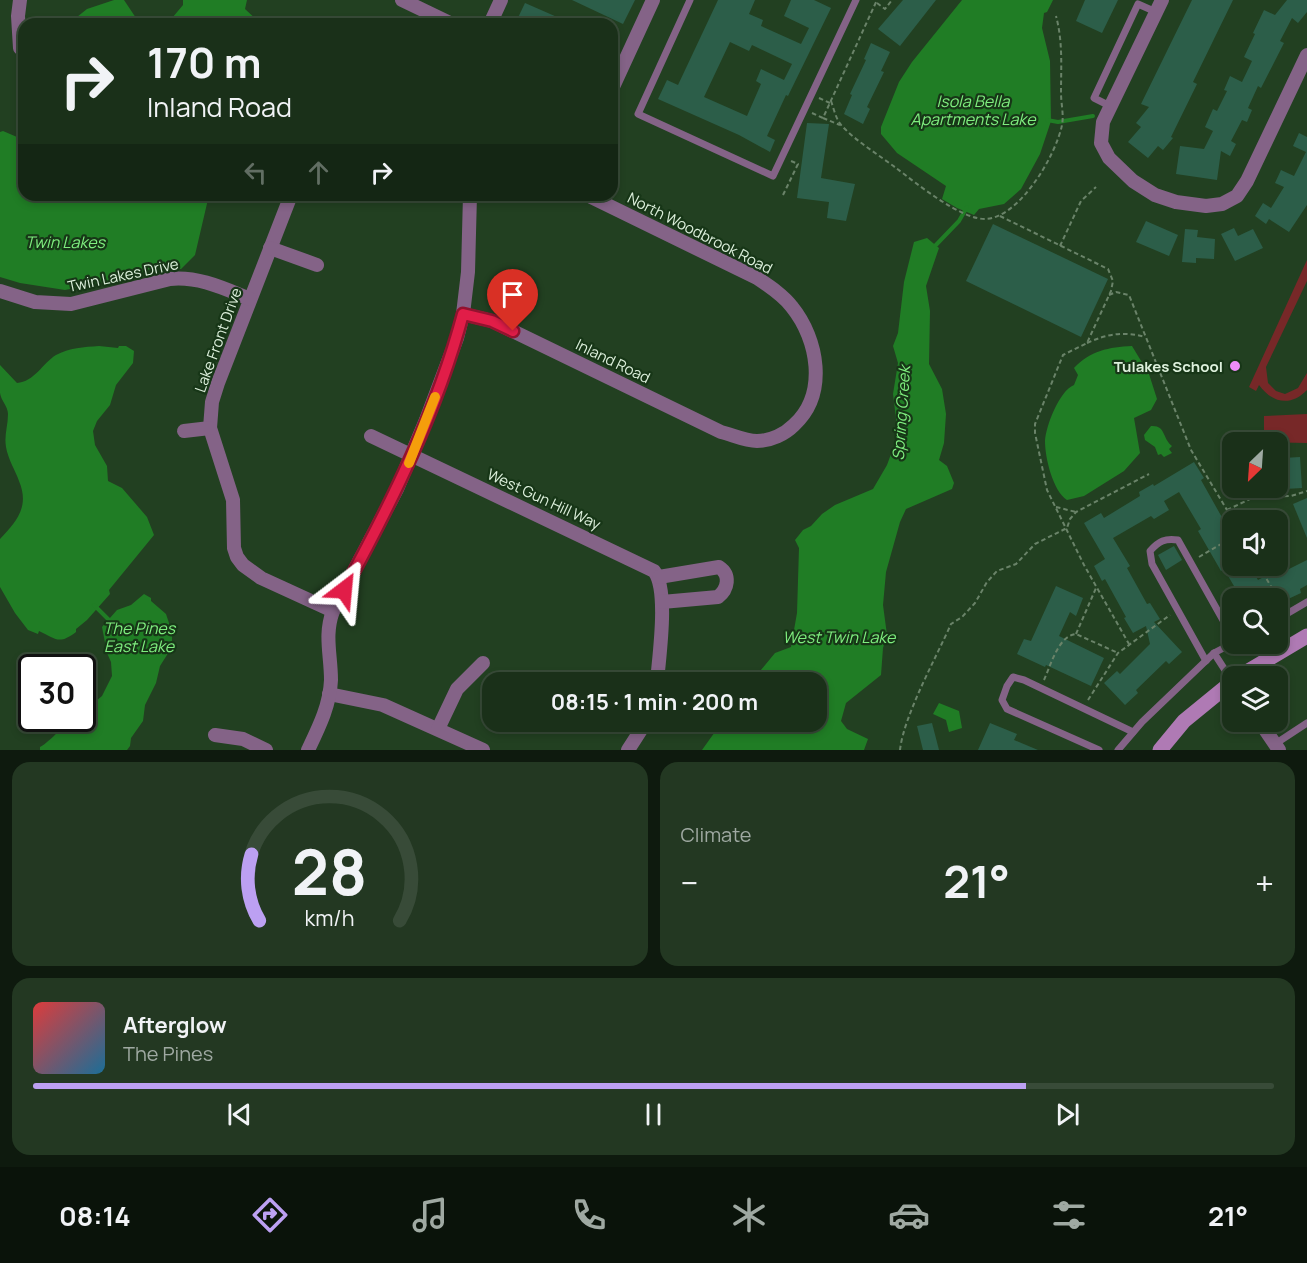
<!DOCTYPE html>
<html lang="en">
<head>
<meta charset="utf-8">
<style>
	:root { --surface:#1a3019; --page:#233822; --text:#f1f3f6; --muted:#9fa9a2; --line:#384b38; --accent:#bca0f2 }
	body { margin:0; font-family:Manrope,sans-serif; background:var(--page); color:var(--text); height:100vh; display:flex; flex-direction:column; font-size:22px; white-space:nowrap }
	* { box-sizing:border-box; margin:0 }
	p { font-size:20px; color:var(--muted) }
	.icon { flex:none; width:33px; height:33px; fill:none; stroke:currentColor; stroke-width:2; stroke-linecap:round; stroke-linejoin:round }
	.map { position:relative; height:750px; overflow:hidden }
	.details { display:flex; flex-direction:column; gap:12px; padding:12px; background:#0e1a0e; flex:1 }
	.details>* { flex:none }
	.guide { position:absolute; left:18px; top:18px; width:600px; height:183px; border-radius:18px; box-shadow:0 3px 9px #0003,0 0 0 2px var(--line); background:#1a3019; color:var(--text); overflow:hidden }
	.needle { width:39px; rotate:205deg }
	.tools { position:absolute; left:1222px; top:432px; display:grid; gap:12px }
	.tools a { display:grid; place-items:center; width:66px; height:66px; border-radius:12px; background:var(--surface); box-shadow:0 3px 9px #0003,0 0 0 2px var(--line); font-size:30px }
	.speed { position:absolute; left:18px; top:654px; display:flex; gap:12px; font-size:30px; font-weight:700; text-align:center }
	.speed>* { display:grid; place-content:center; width:78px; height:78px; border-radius:50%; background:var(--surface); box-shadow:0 3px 9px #0003,0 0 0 2px var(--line); line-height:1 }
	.speed .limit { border:3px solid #111; border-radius:9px; background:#fff; color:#111 }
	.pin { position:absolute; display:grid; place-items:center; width:51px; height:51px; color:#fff; margin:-62px -26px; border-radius:50% 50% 50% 0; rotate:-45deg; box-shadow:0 0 6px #0007 }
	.pin .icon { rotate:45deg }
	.me { position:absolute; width:66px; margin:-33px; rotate:29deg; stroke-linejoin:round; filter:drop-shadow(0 0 4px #0008) }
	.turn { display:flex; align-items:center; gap:21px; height:126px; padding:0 30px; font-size:27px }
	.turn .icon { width:78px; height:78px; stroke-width:2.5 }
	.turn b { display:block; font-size:42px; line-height:51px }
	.lanes { display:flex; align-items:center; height:57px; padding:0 30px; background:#0003; justify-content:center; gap:30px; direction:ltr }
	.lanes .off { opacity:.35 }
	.big { font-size:45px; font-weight:700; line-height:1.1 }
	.details .tile { flex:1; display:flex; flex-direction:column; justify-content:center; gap:9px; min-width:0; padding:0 21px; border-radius:18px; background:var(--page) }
	.details .dial { align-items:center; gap:0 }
	.dial svg { height:156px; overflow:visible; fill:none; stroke:var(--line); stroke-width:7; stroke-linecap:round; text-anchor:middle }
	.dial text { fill:var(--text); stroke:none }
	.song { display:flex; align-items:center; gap:18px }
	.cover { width:72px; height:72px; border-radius:9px; background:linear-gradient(135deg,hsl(0 70% 55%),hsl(200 70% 35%)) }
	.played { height:6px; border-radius:3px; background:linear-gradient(90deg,var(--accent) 80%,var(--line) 80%) }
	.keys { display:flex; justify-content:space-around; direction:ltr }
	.heat { display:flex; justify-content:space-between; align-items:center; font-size:33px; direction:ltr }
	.details .tiles { flex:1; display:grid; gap:12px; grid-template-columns:1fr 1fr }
	.tile:last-child { grid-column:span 2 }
	.trip { position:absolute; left:482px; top:672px; width:345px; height:60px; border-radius:18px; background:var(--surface); box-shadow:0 3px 9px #0003,0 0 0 2px var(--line); font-weight:700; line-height:60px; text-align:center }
	.tabs { display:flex; height:96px; justify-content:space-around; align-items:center; background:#0a130a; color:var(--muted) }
	.tabs .icon { width:42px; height:42px }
	.tabs .active { color:var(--accent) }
	.tabs b { font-size:27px; color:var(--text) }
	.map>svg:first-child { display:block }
	.green { fill:#772828 }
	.water { fill:#207d25 }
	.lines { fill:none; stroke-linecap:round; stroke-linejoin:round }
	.stream { stroke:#207d25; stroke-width:4 }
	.building { fill:#2c5e49; fill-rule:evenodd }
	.path { stroke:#6a8369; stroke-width:2; stroke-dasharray:4.5 3; stroke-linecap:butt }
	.lane { stroke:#846387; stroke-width:7 }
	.street { stroke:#846387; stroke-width:14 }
	.secondary { stroke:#af7ab4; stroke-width:15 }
	.route-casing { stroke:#92132f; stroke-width:15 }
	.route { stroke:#e11d48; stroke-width:10 }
	.slow { stroke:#f59e0b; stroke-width:10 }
	.poi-dot { fill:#ee8cf8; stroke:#173617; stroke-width:2 }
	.labels { text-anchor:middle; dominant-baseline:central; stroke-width:4.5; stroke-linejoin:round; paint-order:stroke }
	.street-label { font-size:15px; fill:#ddf0dc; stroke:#173617 }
	.poi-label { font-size:15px; font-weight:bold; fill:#ddf0dc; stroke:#173617; text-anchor:end }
	.water-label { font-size:16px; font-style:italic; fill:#7fee7f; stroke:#173617 }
</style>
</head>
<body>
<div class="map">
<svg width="1307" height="750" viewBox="0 0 1307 750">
	<rect width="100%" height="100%" fill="#224021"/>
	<g class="green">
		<path d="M1307,260V281L1266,367L1268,383L1276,391L1285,394L1298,388L1307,373V390C1291,407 1272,403 1259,385L1256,391L1249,387Z"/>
		<polygon points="1307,414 1307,443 1264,442 1264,416"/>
	</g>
	<g class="water">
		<polygon points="114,0 124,0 140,24 60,24 66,18 77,17 87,9"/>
		<polygon points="183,0 247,0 245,9 261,24 167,24 183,5"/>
		<polygon points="962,0 1053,0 1047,12 1044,13 1042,28 1050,61 1051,121 1040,154 1021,189 1004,204 979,209 974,215 957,208 942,199 946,186 897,153 881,134 881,127 899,82 912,62"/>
		<polygon points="3,131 24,140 24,195 209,195 195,255 181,269 157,266 143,272 114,280 65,290 20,283 0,277 0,132"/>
		<polygon points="927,238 939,248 926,286 930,311 929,364 942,389 946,414 944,443 939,460 947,466 954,483 952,489 906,509 900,522 886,572 883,605 887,635 883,648 881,675 846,703 841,721 847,729 868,739 864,750 702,750 722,722 816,722 816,682 751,682 775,653 791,647 797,613 799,548 795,540 803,530 811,526 822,514 835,505 873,489 887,465 898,435 893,394 898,363 893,346 898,333 904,282 914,242"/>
		<path d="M99,346L118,348L119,346H126L134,351L133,363L116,385L110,405L97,421L93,431L95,445L107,466L108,481L122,488L147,517L154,535L109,590L110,594L87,620L76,629V632C59,645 56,639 39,631L38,634L28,630L15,613L0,587V539C16,522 30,507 19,481C15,470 8,459 6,447C4,435 8,426 8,414C8,406 1,401 0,393C0,384 0,374 0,365L17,383C34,382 43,363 56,355C69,348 84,347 99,346Z"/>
		<path d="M1132,346L1149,374L1157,399L1151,410L1134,418L1140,453L1124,471L1084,496L1067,500C1053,491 1045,458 1045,441C1046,426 1059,391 1074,385L1078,375L1074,368C1090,351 1109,347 1132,346Z"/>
		<path d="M1151,426C1166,425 1162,438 1172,446L1169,449L1172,453L1164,457L1161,454L1158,455L1155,447L1145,440L1144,435Z"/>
		<path d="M144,594L151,598V601L166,614L172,632V647L160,666L156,683L145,705L143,721L131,738L130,746L127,750H40V747C47,744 64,726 70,719L82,718L83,712L102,696L112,676L111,662L107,653L102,627L117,610L131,605Z"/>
		<polygon points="939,703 959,711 962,728 949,732 946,720 933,714"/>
	</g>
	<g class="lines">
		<g class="stream">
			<polyline points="1047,120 1058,122 1093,116"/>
			<polyline points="934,247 959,221 967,207"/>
			<polyline points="94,605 112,623"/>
		</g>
	</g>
	<g class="building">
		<polygon points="572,0 635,0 623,24"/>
		<path d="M718,0H755L749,14L763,20L761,26L801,44L809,28L784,16L791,0H814L831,8L788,96L786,95L767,136L775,140L770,152L739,135L658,99L667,80L678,85ZM730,42L749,51L752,45L792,64L784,80L761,69L756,81L761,84L747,116L704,97Z"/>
		<polygon points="903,0 936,0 900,46 878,29"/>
		<polygon points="1085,0 1118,0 1102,33 1076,21"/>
		<polygon points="1192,0 1233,0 1193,82 1197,84 1171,137 1173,138 1163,150 1158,146 1148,158 1128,142 1141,127 1136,123 1149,107 1141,104"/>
		<polygon points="1287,0 1307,0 1307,12 1298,23 1292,18 1280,41 1284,43 1261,88 1258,86 1248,108 1252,110 1247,122 1242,120 1231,141 1236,144 1230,156 1221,151 1217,180 1176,174 1180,146 1204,149 1213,131 1205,127 1213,109 1217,111 1227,91 1224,90 1230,76 1242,82 1252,61 1244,57 1255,34 1253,33 1264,10 1275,15"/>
		<polygon points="525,3 573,24 515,24"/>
		<polygon points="871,43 890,52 881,71 884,72 867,107 870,109 863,124 844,114 852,95 850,94 866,60 864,59"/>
		<polygon points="807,123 829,124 821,178 855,184 846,221 827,218 829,202 797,198"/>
		<polygon points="1299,133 1307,137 1307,205 1289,232 1269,219 1266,224 1255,216 1263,203 1271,208 1284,187 1275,183 1281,170 1294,176 1306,152 1293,146"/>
		<polygon points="1146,221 1178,235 1169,256 1136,242"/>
		<polygon points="993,224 1108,279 1081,337 966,281"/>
		<polygon points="1234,228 1238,236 1253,229 1263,248 1235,261 1221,234"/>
		<polygon points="1185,229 1198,230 1197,237 1215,239 1214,259 1196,258 1196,263 1182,262"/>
		<polygon points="1300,457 1302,488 1285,489 1283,485 1278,486 1278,463 1282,462 1283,458"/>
		<polygon points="1222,461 1233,461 1233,492 1224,492"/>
		<polygon points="1194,462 1204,478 1201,480 1233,537 1233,566 1250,566 1258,580 1286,565 1289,569 1307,560 1307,585 1300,589 1301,593 1286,600 1285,598 1241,598 1224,569 1221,571 1198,531 1201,529 1179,492 1164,501 1169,510 1154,519 1151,516 1113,538 1130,566 1127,568 1147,604 1150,603 1160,619 1154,622 1182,652 1169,664 1166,661 1136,690 1138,693 1125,705 1104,683 1117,671 1120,674 1150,644 1146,626 1133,633 1124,618 1126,617 1105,579 1102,581 1094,566 1105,559 1084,523 1101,513 1104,518 1140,496 1139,492 1153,484 1154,486"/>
		<polygon points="1307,498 1307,538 1293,504"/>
		<polygon points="1174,546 1182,560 1166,570 1158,555"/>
		<polygon points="1056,586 1083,598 1076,616 1070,612 1059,636 1104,658 1091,686 1046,665 1045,667 1017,654 1024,639 1031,641"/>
		<polygon points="932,723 939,750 923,750 917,726"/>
		<polygon points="990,723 1017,734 1014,740 1038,750 978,750"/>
	</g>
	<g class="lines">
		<g class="path">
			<polyline points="877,3 885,9 892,0"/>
			<polyline points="819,98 830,103"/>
			<path d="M831,101C834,109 836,120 842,126C857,142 879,155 896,168C916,183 961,220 986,219C1020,217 1056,155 1062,125C1064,115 1061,103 1061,93C1061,67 1063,42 1056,16"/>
			<polyline points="812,113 823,118 877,0"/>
			<polyline points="823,118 840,125"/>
			<polyline points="783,195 798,164 791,161"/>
			<polyline points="1000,216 1108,269 1113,281 1111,291 1087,343 1063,355 1035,424 1035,433 1047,490 1084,565 1129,644"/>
			<polyline points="1060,246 1081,201 1096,187"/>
			<polyline points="1109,295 1116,292 1129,295 1191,450 1233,520"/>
			<path d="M1087,343C1107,334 1123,331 1145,337"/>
			<polyline points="1056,507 1076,512"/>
			<polyline points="1227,510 1252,498 1291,496 1307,491"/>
			<polyline points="1199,557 1233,537"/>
			<polyline points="1259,566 1283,607"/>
			<polyline points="1076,634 1096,588"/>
			<path d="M1044,680C1051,665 1058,636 1076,634L1118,653"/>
			<polyline points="1088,700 1118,653 1170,615"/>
			<path d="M900,750C904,715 936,658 951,624L962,617L975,603L987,582L997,571L1016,564L1035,544L1067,528L1070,519L1076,512L1149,474"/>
		</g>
		<g class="lane">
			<polyline points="690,0 638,114 773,176 856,0"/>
			<polyline points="1110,106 1094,98 1138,4 1156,12"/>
			<polyline points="1278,619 1307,602"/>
			<polyline points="1214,653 1232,681"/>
			<path d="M1206,661L1152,564L1150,551C1159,541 1165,538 1178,540L1233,638"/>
			<polyline points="1275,744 1307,723"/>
			<polyline points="1099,750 1007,709 1002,700 1007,686 1013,677 1024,680 1133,732"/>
			<polyline points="1118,750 1142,722 1214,653 1233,643"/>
		</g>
		<g class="street">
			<polyline points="20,0 18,16 20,48"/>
			<polyline points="402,0 452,24"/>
			<polyline points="1162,0 1103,122 1101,143 1109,158 1133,181 1155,195 1176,202 1206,206 1222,204 1237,196 1247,181 1307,55"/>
			<polyline points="490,24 501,0"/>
			<polyline points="612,89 653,0"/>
			<polyline points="291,195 218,383 212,402 210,428 233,500 234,548 237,557 243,565 261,578 333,611"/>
			<polyline points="270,248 317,265"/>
			<path d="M0,291L35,302L71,304L170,279C199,276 225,289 250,299"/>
			<path d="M463,314L492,321L721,432C733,435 745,441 757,441C771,441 785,434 794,425C828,394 818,339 792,307C783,295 769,286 757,278L587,195"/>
			<polyline points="184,431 210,428"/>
			<path d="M371,436L654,571C669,590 659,656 657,682"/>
			<path d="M659,577L719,567C731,575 728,589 718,597L662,602"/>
			<polyline points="329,694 383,705 483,750"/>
			<polyline points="1260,722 1279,750"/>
			<polyline points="438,729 457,689 483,663"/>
			<polyline points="215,735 243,739 266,750"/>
			<path d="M308,750C319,727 330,705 331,680C331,655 324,635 333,611L397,489L426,420L457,338L463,314L468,272L470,195"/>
			<polyline points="628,750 646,722"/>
		</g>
		<g class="secondary">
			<polyline points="1240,676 1307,636"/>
			<polyline points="1160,750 1184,721 1233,681"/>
		</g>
	</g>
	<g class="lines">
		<defs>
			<path id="route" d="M344,590C392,502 437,411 463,314L492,321L513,331"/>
		</defs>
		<use href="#route" class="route-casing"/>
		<use href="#route" class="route"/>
		<polyline class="slow" points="409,463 435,397"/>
	</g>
	<circle class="poi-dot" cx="1235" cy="366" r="6"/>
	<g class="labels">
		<g class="street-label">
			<text transform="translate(700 233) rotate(27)">North Woodbrook Road</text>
			<text transform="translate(123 275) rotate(-12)">Twin Lakes Drive</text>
			<text transform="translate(218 340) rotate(-70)">Lake Front Drive</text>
			<text transform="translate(613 361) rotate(26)">Inland Road</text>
			<text transform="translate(544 499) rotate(25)">West Gun Hill Way</text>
		</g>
		<g class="poi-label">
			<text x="1223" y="366">Tulakes School</text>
		</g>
		<g class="water-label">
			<text x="973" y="101">Isola Bella<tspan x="973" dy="18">Apartments Lake</tspan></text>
			<text x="65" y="242">Twin Lakes</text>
			<text transform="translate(901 413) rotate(-86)">Spring Creek</text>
			<text x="139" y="628">The Pines<tspan x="139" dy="18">East Lake</tspan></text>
			<text x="839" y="637">West Twin Lake</text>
		</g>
	</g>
</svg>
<div class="tools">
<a><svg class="needle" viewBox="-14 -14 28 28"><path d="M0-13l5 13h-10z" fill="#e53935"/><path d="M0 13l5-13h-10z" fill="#9fa9a2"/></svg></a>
<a><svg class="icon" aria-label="sound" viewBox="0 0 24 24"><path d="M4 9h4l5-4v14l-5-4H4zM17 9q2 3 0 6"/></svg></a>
<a><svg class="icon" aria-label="search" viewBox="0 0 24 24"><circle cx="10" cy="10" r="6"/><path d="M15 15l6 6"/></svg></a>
<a><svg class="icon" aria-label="layers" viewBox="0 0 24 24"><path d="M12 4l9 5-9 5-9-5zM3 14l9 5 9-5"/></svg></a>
</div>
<div class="speed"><div class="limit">30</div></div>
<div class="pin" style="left:513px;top:331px;background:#d93025"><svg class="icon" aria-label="arrive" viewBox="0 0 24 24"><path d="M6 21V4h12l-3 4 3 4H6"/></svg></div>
<svg class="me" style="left:344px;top:590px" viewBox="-20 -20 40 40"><path d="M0-17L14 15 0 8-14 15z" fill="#e11d48" stroke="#fff" stroke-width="4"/></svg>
<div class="trip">08:15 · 1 min · 200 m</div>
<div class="guide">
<div class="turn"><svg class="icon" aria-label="right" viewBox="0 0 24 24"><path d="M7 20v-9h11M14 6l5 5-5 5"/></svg><div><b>170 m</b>Inland Road</div></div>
<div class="lanes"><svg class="icon off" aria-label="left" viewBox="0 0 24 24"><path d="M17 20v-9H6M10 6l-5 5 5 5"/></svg><svg class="icon off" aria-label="ahead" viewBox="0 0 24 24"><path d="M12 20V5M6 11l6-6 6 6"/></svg><svg class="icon" aria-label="right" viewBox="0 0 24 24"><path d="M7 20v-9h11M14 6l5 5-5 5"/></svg></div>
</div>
</div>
<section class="details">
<div class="tiles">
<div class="tile dial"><svg viewBox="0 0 100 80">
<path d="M14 69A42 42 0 1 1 86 69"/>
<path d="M14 69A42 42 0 0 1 10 35" stroke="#bca0f2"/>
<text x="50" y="56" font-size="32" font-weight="700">28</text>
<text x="50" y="72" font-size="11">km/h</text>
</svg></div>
<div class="tile"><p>Climate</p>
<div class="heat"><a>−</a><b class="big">21°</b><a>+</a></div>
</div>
<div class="tile">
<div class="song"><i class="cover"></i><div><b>Afterglow</b><p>The Pines</p></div></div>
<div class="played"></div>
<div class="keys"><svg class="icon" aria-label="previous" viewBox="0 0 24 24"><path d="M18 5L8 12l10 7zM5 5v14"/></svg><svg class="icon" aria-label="pause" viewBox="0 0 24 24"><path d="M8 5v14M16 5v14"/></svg><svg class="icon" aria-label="next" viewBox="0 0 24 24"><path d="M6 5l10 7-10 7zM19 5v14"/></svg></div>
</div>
</div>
</section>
<nav class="tabs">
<b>08:14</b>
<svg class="icon active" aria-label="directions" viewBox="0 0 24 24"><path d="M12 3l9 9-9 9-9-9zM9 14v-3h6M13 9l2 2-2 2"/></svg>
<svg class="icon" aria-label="music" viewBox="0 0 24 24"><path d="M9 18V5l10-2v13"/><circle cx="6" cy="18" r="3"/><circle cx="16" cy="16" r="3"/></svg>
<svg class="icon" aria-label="phone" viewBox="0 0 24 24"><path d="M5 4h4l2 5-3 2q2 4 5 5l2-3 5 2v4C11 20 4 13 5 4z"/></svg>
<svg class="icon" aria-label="climate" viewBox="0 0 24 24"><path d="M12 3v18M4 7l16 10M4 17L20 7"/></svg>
<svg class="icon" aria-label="car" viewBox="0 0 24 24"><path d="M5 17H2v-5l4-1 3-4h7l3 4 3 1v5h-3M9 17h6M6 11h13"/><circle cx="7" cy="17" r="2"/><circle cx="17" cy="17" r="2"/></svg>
<svg class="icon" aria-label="filters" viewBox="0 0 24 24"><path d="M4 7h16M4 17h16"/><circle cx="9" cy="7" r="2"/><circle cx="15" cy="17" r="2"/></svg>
<b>21°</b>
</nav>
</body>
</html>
